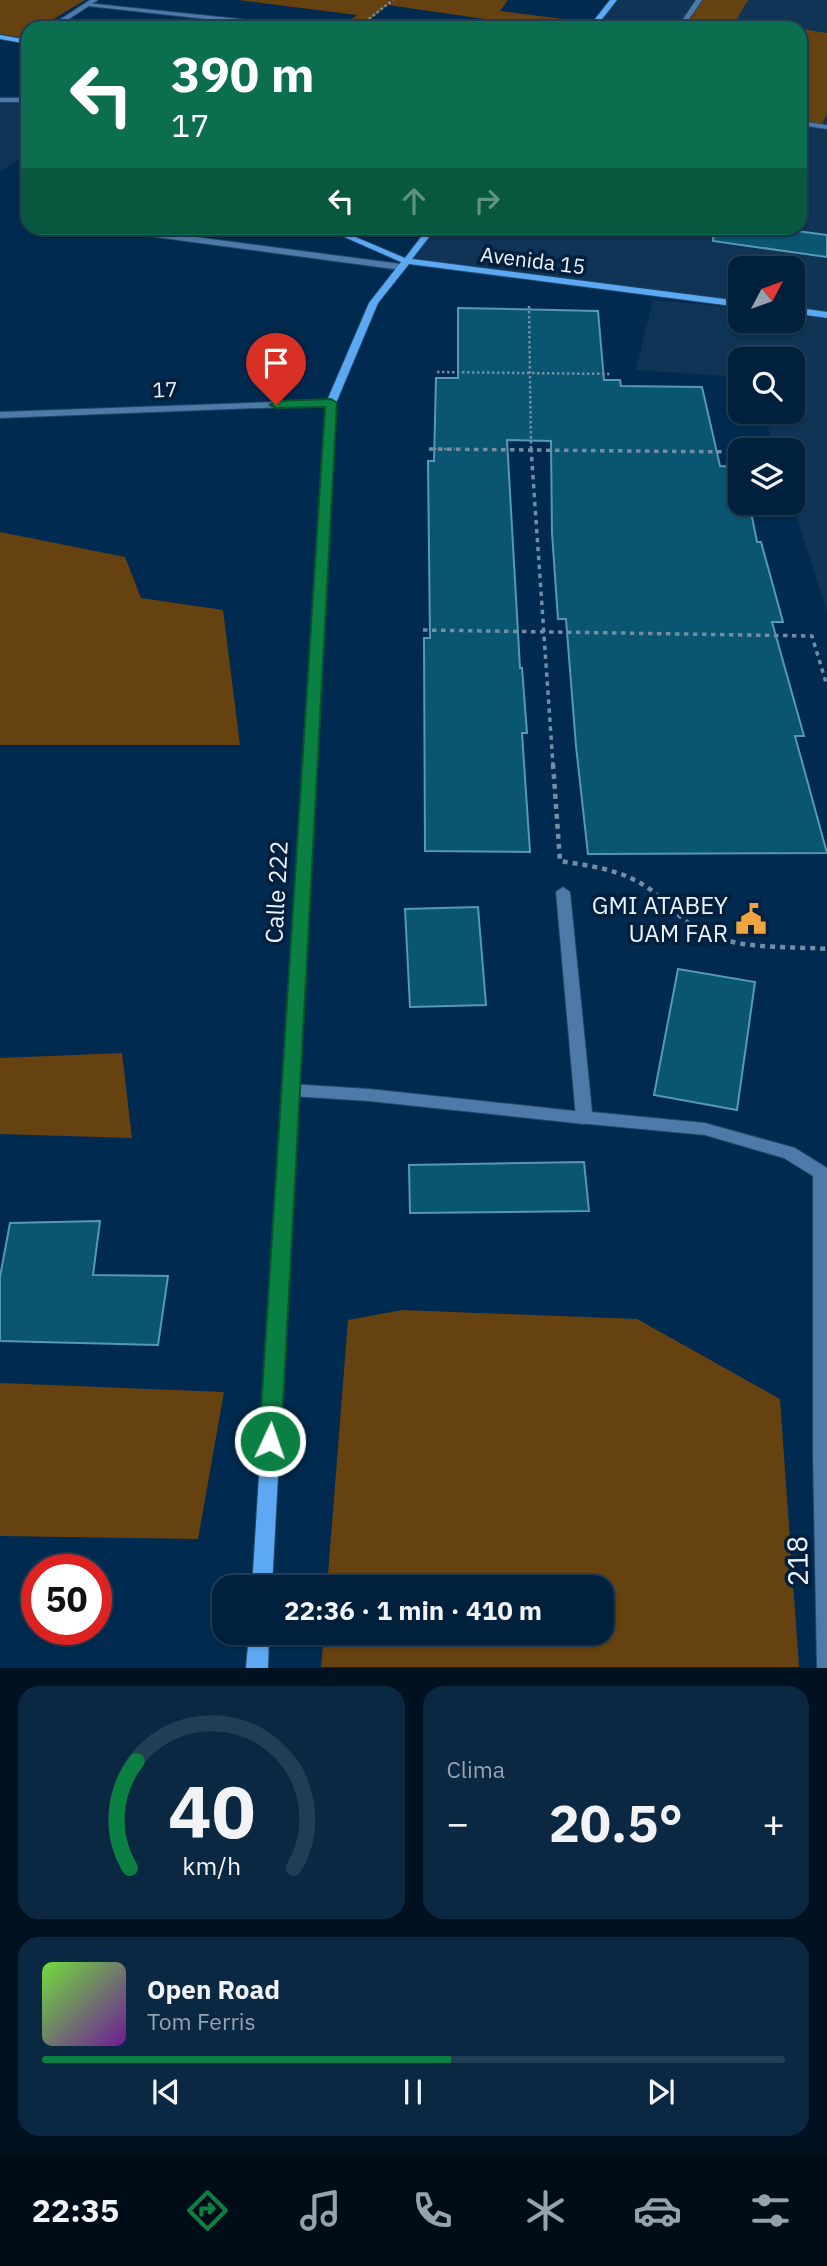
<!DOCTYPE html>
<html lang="es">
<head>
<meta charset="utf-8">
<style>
	:root { --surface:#00203b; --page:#0a2842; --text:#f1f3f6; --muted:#95a3af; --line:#223e55; --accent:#0b8043 }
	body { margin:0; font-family:"IBM Plex Sans",sans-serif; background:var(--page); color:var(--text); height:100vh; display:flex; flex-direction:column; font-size:26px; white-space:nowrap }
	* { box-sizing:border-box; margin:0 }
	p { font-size:23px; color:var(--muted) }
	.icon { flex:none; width:38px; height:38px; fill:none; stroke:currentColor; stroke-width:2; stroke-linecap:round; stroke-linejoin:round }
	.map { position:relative; height:1668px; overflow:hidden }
	.side { display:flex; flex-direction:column; gap:18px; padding:18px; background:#001220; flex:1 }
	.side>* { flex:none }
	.guide { position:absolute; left:21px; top:21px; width:786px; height:214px; border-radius:21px; box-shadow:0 2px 5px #0004,0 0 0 2px var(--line); background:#0b6e4f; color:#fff; overflow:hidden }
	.needle { width:46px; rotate:49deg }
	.buttons { position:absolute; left:728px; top:256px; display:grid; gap:14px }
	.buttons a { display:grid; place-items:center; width:77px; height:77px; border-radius:14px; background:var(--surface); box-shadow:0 2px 5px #0004,0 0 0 2px var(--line); font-size:35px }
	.speed { position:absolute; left:21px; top:1554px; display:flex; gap:14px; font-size:35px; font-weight:700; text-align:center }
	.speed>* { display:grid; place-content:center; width:91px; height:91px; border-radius:50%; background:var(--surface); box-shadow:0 2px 5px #0004,0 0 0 2px var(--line); line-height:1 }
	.speed .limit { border:10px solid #d22; background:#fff; color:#111 }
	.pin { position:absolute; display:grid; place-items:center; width:60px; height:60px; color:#fff; margin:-72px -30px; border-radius:50% 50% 50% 0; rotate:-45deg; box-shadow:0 0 7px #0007 }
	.pin .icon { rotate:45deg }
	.me { position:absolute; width:77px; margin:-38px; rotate:3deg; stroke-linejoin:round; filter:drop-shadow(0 0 5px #0008) }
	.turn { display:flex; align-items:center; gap:24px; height:147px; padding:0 35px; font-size:32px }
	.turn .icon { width:91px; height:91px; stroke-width:2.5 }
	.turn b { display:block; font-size:49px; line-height:60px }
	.lanes { display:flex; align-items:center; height:66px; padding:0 35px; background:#0003; justify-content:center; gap:35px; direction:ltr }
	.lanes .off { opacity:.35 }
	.big { font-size:52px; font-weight:700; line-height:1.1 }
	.side .widget { flex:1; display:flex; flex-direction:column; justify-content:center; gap:10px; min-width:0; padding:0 24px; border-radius:21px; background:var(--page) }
	.side .dial { align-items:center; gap:0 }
	.dial svg { height:182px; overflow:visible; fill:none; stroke:var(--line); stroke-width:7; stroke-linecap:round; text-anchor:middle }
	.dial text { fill:var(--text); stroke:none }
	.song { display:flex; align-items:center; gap:21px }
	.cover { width:84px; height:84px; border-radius:10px; background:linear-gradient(135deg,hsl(100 70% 55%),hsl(280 70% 35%)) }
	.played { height:7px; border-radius:4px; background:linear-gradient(90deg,var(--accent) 55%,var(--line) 55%) }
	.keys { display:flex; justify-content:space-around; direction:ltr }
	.heat { display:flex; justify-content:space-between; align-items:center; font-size:38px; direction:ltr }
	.side .tiles { flex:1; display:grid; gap:18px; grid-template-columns:1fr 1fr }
	.widget:last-child { grid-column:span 2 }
	.trip { position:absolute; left:212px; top:1575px; width:402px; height:70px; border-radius:21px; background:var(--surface); box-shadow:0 2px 5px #0004,0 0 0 2px var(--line); font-weight:700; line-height:70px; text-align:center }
	.dock { display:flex; height:112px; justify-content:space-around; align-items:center; background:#000d18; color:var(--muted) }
	.dock .icon { width:49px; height:49px }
	.dock .current { color:var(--accent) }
	.dock b { font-size:32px; color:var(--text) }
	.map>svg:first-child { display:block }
	.built { fill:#0f3455 }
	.green { fill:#664211 }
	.building { fill:#0a5571; stroke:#5698b7; stroke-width:2 }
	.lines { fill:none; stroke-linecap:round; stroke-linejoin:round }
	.lane-casing { stroke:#214668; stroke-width:2 }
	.street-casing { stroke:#214668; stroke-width:2 }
	.secondary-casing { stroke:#214668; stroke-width:2 }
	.path-far2 { stroke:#748da5; stroke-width:2.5; stroke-dasharray:2.5 2.5; stroke-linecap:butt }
	.path-far1 { stroke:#748da5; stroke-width:3.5; stroke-dasharray:4.5 4.5; stroke-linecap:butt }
	.path { stroke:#748da5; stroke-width:4.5; stroke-dasharray:5 5; stroke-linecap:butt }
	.lane { fill:#4d7aa8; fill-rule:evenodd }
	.street { fill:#4d7aa8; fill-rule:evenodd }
	.secondary { fill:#5da8f2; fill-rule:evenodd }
	.route { fill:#0b8043; stroke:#07532c; stroke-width:2 }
	.labels { text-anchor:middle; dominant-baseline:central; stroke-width:7; stroke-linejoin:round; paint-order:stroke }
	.far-street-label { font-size:21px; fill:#ebf4fe; stroke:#02203d }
	.street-label { font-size:24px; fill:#ebf4fe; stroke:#02203d }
	.poi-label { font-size:24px; fill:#ebf4fe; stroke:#02203d; text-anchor:end }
	.near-street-label { font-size:28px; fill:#ebf4fe; stroke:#02203d }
</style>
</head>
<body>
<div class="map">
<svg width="827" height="1668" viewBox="0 0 827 1668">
	<rect width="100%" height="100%" fill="#002a4f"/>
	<g class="built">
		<polygon points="614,0 827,0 827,612 792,502 793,450 775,450 763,411 793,411 793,359 740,359 740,377 636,370 653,300 740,308 740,320 793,320 793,312 823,315 793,310 793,268 740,268 740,304 405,261 432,228 800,228 800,28 591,28"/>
		<polygon points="0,96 28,96 28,153 0,172"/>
	</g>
	<g class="green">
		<polygon points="0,0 85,0 39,28 28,28 28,35 23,38 0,34"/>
		<polygon points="239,0 508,0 500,11 595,23 591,28 503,28 498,21 388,5 361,27 339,28 357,15"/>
		<polygon points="700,0 748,0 734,24 686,20"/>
		<polygon points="802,29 827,33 827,114 821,126 800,123 800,30"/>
		<polygon points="0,532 125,557 141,598 223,610 240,745 0,745"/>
		<polygon points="122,1053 132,1138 0,1134 0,1058"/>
		<polygon points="402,1310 637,1319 780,1399 799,1667 321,1667 324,1633 602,1633 602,1587 327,1587 348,1320"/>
		<polygon points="0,1383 224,1392 198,1539 0,1536"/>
	</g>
	<g class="building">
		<polygon points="714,228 774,228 827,235 827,257 713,241"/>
		<polygon points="458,308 598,311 604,380 620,380 621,386 702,387 720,466 740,467 740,502 749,502 757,542 761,542 783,622 772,622 804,736 795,736 827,853 588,854 576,746 566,619 558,619 552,533 551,441 507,440 520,668 522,668 527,733 522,733 530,852 425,851 424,638 430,638 428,461 434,461 436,378 458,378"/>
		<polygon points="478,907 486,1005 410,1007 405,909"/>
		<polygon points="678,969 755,982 737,1110 654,1095"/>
		<polygon points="584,1162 589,1211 410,1213 409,1165"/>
		<polygon points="100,1221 93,1275 168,1276 158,1345 0,1341 0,1277 10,1223"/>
	</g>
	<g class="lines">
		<defs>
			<g id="lane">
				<polygon points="696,0 702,0 683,28 677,28"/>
				<polygon points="86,3 306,26 309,28 287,28 88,6"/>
				<rect x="0" y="98" width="28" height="4"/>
				<polygon points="800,121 827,125 827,129 800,125"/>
				<polygon points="107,228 127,228 401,264 406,267 401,270 111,231"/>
				<polygon points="563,887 570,892 592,1112 705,1123 795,1148 827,1168 827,1463 823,1465 816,1462 813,1456 813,1176 784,1158 705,1135 578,1123 576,1118 556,892"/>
			</g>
			<g id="street">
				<polygon points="90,0 98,0 55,28 47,28"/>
				<polygon points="331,400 335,401 335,405 0,418 0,412"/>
				<polygon points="291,1084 369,1089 584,1112 590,1113 592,1118 590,1123 584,1124 369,1101 291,1096 285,1094 283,1090 285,1086"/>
				<polygon points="823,1447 827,1447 827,1668 817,1668 813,1456 816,1450"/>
			</g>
			<g id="secondary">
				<polygon points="610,0 617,0 595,28 588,28"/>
				<polygon points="0,35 28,40 28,44 0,39"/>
				<polygon points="324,228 334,228 405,258 428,228 436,228 412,259 740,301 740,307 409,264 378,303 336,403 272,1587 252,1587 326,403 369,303 401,262"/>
				<polygon points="793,307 827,312 827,318 793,313"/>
				<polygon points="249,1633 269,1633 268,1668 246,1668"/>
			</g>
		</defs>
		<use href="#lane" class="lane-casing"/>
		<use href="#street" class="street-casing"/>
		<use href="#secondary" class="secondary-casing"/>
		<g class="path-far2">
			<polyline points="357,28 393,0"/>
			<polyline points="529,306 531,449"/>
			<polyline points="437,372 611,374"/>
			<polyline points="429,449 455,449"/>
		</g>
		<g class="path-far1">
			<polyline points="531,448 553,765"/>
			<polyline points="429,449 740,452"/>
			<polyline points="423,630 812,636 827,686"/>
		</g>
		<path class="path" d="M553,764L560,861C592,866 624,870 651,890C669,904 684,924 705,933C742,950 787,946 827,949"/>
		<use href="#lane" class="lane"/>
		<use href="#street" class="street"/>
		<use href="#secondary" class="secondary"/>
	</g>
	<polygon class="route" points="331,399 337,403 281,1441 278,1449 270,1451 263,1449 259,1441 325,407 276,408 270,405 276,401"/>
	<defs>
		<symbol id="civic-bare" viewBox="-9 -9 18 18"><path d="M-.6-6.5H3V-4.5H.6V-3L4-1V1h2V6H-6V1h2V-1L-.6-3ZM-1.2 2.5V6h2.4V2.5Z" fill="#f1a540" stroke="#02203d" stroke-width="2.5" paint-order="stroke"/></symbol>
	</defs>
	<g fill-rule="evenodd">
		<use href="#civic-bare" x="729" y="897" width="44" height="44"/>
	</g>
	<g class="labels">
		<g class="far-street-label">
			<text transform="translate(533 260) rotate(7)">Avenida 15</text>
			<text transform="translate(165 389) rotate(-2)">17</text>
		</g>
		<g class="street-label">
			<text transform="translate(276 892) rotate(-87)">Calle 222</text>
		</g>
		<g class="poi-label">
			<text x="728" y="905">GMI ATABEY<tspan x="728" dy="28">UAM FAR</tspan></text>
		</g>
		<g class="near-street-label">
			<text transform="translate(797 1561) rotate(-91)">218</text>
		</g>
	</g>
</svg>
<div class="buttons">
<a><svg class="needle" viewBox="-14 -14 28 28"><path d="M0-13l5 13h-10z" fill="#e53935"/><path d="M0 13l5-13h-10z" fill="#95a3af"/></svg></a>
<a><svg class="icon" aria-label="search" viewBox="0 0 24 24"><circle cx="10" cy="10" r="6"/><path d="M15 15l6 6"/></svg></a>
<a><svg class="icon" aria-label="layers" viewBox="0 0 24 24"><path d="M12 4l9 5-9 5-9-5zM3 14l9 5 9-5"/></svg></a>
</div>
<div class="speed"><div class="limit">50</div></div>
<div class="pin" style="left:276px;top:405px;background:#d93025"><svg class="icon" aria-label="arrive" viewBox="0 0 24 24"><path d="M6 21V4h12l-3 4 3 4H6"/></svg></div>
<svg class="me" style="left:270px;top:1441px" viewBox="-20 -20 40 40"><circle r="17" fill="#0b8043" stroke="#fff" stroke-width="3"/><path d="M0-11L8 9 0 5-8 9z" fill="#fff"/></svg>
<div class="trip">22:36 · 1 min · 410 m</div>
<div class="guide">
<div class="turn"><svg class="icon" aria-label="left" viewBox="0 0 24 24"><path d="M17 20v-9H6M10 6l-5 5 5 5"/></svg><div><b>390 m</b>17</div></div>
<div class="lanes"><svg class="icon" aria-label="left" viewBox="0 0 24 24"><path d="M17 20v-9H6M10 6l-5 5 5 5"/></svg><svg class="icon off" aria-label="ahead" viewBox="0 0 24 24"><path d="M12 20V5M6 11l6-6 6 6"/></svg><svg class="icon off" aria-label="right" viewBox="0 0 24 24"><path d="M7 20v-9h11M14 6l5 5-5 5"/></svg></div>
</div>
</div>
<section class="side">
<div class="tiles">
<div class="widget dial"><svg viewBox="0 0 100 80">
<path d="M14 69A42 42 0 1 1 86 69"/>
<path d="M14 69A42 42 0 0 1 17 22" stroke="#0b8043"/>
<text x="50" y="56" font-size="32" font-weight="700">40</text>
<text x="50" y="72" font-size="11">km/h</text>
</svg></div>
<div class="widget"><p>Clima</p>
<div class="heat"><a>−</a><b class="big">20.5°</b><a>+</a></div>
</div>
<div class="widget">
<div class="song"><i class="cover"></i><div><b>Open Road</b><p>Tom Ferris</p></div></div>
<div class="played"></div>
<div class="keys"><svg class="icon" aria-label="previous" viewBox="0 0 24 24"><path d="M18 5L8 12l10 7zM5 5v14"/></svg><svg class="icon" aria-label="pause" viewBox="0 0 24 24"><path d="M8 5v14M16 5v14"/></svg><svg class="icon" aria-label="next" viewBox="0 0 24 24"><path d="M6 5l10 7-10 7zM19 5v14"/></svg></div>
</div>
</div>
</section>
<nav class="dock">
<b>22:35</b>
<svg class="icon current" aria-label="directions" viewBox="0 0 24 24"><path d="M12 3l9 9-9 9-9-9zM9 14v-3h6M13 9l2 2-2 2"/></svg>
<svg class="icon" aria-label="music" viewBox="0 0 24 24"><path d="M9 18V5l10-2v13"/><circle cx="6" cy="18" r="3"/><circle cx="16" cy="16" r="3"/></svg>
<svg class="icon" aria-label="phone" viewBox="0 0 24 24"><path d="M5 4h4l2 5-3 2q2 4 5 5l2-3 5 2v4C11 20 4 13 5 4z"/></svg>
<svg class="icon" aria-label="climate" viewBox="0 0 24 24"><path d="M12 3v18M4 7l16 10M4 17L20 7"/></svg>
<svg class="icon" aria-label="car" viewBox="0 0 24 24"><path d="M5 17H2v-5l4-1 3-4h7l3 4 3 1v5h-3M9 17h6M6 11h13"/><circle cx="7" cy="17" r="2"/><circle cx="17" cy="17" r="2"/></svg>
<svg class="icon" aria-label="filters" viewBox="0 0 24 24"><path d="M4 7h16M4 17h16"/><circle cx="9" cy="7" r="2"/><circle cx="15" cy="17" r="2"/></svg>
</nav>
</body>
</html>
